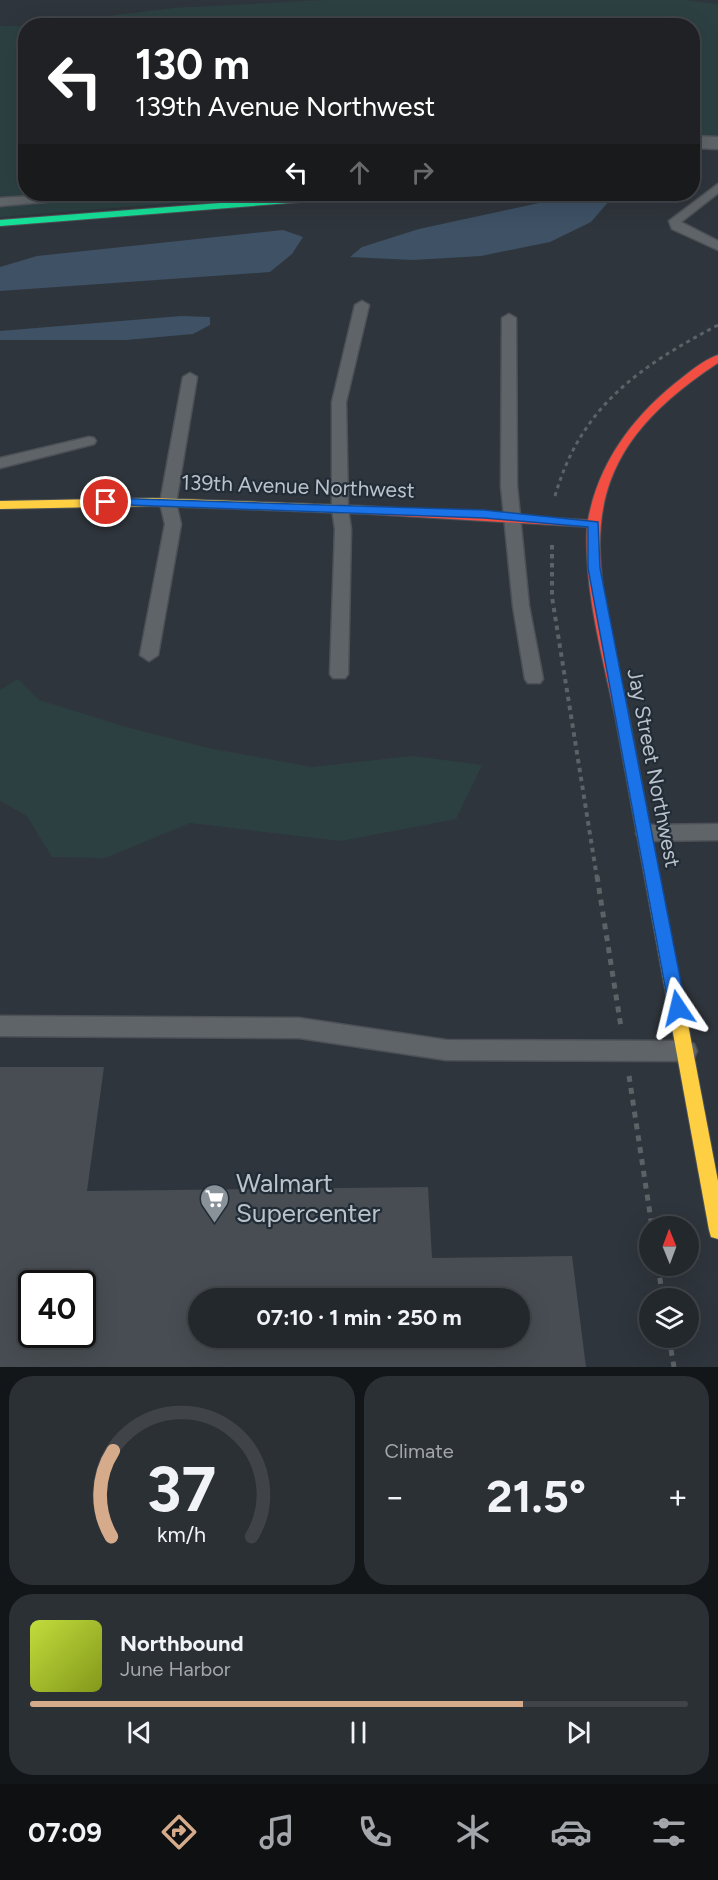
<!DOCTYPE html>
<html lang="en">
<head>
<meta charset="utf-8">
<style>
	:root { --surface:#23282d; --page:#2b3035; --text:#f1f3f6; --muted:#a3a6aa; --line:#404449; --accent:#d6ab8b }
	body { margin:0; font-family:Figtree,sans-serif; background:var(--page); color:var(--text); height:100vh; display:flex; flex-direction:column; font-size:22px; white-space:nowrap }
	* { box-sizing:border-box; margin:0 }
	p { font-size:20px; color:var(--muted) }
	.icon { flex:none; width:33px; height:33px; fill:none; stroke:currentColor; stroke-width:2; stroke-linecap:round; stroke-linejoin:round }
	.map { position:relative; height:1367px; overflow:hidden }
	.panel { display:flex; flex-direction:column; gap:9px; padding:9px; background:#131619; flex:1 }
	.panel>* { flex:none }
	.banner { position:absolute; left:18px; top:18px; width:682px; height:183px; border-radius:24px; box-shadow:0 6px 24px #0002,0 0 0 2px var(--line); background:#202124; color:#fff; overflow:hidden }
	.needle { width:39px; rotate:359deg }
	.buttons { position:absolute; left:639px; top:1216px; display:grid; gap:12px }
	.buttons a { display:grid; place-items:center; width:60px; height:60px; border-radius:50%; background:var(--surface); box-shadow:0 6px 24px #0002,0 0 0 2px var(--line); font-size:30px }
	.speed { position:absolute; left:18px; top:1270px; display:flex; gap:12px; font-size:30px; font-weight:700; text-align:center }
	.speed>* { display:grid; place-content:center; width:78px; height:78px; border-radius:50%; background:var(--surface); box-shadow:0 6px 24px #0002,0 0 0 2px var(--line); line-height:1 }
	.speed .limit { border:3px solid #111; border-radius:9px; background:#fff; color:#111 }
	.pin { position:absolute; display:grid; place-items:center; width:51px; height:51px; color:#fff; margin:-26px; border:3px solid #fff; border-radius:50%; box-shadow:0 2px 6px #0007 }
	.me { position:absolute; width:66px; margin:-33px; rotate:350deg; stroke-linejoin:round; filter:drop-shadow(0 0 4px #0008) }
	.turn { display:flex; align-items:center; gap:21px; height:126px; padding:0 18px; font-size:27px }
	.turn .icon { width:78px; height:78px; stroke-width:2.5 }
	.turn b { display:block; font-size:42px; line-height:51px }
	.lanes { display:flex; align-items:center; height:57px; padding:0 18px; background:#0003; justify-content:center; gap:30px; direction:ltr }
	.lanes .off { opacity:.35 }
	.big { font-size:45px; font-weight:700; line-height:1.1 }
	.panel .card { flex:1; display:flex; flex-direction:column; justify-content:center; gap:9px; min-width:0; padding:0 21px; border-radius:24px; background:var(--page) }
	.panel .dial { align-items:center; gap:0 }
	.dial svg { height:156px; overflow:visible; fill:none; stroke:var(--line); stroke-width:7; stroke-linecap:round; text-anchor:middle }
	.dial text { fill:var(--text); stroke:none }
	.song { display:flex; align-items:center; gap:18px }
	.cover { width:72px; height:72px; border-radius:9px; background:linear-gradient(135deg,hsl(70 70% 55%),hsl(70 70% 35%)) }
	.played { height:6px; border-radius:3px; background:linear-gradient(90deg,var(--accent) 75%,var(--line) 75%) }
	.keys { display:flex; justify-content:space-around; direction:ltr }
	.heat { display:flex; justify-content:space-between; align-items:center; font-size:33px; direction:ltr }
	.panel .tiles { flex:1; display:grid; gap:9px; grid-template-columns:1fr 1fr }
	.card:last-child { grid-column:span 2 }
	.trip { position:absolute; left:188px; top:1288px; width:342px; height:60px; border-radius:30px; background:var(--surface); box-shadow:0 6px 24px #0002,0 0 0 2px var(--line); font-weight:700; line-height:60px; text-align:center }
	.tab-bar { display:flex; height:96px; justify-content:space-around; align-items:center; background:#0e1012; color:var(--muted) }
	.tab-bar .icon { width:42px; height:42px }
	.tab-bar .selected { color:var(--accent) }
	.tab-bar b { font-size:27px; color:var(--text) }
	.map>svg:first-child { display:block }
	.green { fill:#2c4042 }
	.water { fill:#3e5165 }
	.building { fill:#474d52; fill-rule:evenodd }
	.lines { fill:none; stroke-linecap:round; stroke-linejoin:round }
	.lane-casing { stroke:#4d5157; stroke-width:3 }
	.street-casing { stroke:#4d5157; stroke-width:3 }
	.fast-casing { stroke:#4d5157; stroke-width:2 }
	.slow-casing { stroke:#4d5157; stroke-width:2 }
	.jam-casing { stroke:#4d5157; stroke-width:2 }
	.path-far2 { stroke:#5c6266; stroke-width:3; stroke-dasharray:4 4; stroke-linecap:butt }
	.path-far1 { stroke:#5c6266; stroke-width:4; stroke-dasharray:4.5 4.5; stroke-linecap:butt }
	.path { stroke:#5c6266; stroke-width:5; stroke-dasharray:6 6; stroke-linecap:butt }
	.lane { fill:#5f6469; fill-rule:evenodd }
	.street { fill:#5f6469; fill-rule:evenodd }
	.fast { fill:#16e098; fill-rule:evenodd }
	.slow { fill:#ffcf43; fill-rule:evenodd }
	.jam { fill:#f24e42; fill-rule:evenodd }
	.route { fill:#1a73e8; stroke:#114b97; stroke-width:1.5 }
	.labels { text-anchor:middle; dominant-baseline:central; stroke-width:4.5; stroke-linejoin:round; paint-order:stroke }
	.street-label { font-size:21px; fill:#bac2cb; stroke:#222c37 }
	.near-poi-label { font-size:26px; fill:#bac2cb; stroke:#222c37; text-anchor:start }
</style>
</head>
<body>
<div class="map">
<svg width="718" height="1367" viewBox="0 0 718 1367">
	<rect width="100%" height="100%" fill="#2f353c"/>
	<g class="green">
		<polygon points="325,0 685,0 718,4 718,137 693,136 693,26 27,26 174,8"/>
		<polygon points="0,26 25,26 26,194 287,194 0,217"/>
		<polygon points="18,679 39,700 126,727 208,748 312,767 412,756 482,765 456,819 341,841 190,823 105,858 52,857 27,816 0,801 0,690"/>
	</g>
	<g class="water">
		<polygon points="580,194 615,194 591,222 550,242 481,256 413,260 350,257 362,247 419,229"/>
		<polygon points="283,230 303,237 292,254 270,272 0,291 0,267 37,256"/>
		<polygon points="181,316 210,317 210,325 193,334 126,340 0,340 0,331"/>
	</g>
	<path class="building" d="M0,1067H104L87,1191L428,1187L432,1258L572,1256L586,1367H0ZM32,1284H82V1335H32ZM198,1299H519V1338H198Z"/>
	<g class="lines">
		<defs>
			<g id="lane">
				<polygon points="718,184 718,193 681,222 718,241 718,250 672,229 669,221"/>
				<polygon points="64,194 108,194 102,197 0,206 0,198"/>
				<polygon points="362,301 369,305 346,402 348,509 351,529 348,674 345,678 333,678 330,674 335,529 332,509 332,402 355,305"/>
				<polygon points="509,314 516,318 517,486 529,606 543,679 540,683 528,683 525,679 513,606 501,486 502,318"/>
				<polygon points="190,373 197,377 176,503 181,524 158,655 149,661 140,655 165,524 160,503 183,377"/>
				<polygon points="89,437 94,438 96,441 94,444 0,468 0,458"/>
				<polygon points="718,824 718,840 646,841 639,839 636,833 639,827 646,825"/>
				<polygon points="0,1016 299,1018 446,1040 686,1041 694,1044 697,1051 694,1058 686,1061 446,1060 299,1038 0,1036"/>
			</g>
			<polygon id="street" points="693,136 718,137 718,149 693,148"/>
			<polygon id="fast" points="338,194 369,194 365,197 0,226 0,220"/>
			<g id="slow">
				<polygon points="152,498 367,506 373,510 367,514 152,506 0,509 0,501"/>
				<polygon points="622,711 629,716 718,1181 718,1239 711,1237 709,1230 615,716"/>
			</g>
			<path id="jam" d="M718,355V363C560,466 595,558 629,716L627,720L622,721L615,716C602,654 584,591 587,527L367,514L361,510L367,506L588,520C599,460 636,413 683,377C693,369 706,359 718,355Z"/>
		</defs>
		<use href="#lane" class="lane-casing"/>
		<use href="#street" class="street-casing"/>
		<use href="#fast" class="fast-casing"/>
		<use href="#slow" class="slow-casing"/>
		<use href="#jam" class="jam-casing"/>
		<path class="path-far2" d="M555,496C581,406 639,367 718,325"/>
		<polyline class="path-far1" points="552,545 552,597 597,878"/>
		<g class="path">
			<polyline points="597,876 621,1027"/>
			<polyline points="629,1076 652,1227"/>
			<polyline points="658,1266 663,1299"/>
			<polyline points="669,1338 674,1367"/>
		</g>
		<use href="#lane" class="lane"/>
		<use href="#street" class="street"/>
		<use href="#fast" class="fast"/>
		<use href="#slow" class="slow"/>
		<use href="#jam" class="jam"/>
	</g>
	<polygon class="route" points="106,498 484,510 598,522 600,568 686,1008 684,1013 678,1015 672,1013 669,1008 588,568 588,527 484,518 102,504 102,499"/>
	<defs>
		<symbol id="supermarket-pin" viewBox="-11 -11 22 30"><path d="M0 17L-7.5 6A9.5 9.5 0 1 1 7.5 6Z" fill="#899199" stroke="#222c37"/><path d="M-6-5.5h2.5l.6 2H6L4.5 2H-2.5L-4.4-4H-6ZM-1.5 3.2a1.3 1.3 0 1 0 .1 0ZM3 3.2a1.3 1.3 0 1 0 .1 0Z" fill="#fff"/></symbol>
	</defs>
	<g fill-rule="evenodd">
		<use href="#supermarket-pin" x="198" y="1182" width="33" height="45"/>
	</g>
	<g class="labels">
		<g class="street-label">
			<text transform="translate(298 486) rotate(2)">139th Avenue Northwest</text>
			<text transform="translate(654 768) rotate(79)">Jay Street Northwest</text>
		</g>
		<g class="near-poi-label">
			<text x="236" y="1183">Walmart<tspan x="236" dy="30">Supercenter</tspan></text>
		</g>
	</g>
</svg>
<div class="buttons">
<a><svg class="needle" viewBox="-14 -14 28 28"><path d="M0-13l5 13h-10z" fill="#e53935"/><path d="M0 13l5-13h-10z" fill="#a3a6aa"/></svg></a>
<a><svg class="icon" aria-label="layers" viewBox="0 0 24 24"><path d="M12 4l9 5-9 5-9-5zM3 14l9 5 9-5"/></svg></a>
</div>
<div class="speed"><div class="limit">40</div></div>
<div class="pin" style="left:106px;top:502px;background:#d93025"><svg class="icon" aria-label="arrive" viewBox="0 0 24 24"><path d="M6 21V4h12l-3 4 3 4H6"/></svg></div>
<svg class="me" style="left:678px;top:1008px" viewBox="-20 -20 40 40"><path d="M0-17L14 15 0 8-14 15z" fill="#1a73e8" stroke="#fff" stroke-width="4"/></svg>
<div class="trip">07:10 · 1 min · 250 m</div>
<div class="banner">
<div class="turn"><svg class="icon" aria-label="left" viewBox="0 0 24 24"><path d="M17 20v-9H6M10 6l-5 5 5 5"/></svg><div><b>130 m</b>139th Avenue Northwest</div></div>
<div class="lanes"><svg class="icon" aria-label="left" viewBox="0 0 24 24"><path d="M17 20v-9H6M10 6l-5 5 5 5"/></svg><svg class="icon off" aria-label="ahead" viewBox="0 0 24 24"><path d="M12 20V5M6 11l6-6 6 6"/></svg><svg class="icon off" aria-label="right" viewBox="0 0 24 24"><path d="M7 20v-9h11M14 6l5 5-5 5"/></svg></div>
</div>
</div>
<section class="panel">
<div class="tiles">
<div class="card dial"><svg viewBox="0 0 100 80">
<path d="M14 69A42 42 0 1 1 86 69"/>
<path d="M14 69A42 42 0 0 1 15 25" stroke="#d6ab8b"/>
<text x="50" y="56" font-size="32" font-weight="700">37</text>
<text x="50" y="72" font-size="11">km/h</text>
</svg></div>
<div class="card"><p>Climate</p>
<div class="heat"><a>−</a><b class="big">21.5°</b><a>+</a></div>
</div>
<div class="card">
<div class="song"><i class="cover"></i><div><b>Northbound</b><p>June Harbor</p></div></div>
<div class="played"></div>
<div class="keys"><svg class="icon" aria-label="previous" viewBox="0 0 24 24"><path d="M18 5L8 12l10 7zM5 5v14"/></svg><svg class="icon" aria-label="pause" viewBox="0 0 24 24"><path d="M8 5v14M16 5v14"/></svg><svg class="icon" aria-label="next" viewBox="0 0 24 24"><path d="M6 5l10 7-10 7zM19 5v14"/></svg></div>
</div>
</div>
</section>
<nav class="tab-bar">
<b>07:09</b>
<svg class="icon selected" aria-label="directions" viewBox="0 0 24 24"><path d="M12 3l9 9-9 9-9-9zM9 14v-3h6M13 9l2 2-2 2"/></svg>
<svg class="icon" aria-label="music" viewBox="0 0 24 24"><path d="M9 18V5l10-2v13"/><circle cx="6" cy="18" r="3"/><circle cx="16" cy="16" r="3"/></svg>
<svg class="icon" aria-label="phone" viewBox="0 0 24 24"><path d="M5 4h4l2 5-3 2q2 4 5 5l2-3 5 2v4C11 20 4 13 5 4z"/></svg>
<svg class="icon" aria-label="climate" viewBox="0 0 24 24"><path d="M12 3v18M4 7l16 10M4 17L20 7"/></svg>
<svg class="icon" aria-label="car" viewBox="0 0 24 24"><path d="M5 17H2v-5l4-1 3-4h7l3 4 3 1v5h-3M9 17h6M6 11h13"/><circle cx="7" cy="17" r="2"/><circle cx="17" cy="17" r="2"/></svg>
<svg class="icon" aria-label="filters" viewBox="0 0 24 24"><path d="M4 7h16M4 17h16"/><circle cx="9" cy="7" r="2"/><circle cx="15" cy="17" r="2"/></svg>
</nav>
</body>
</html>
